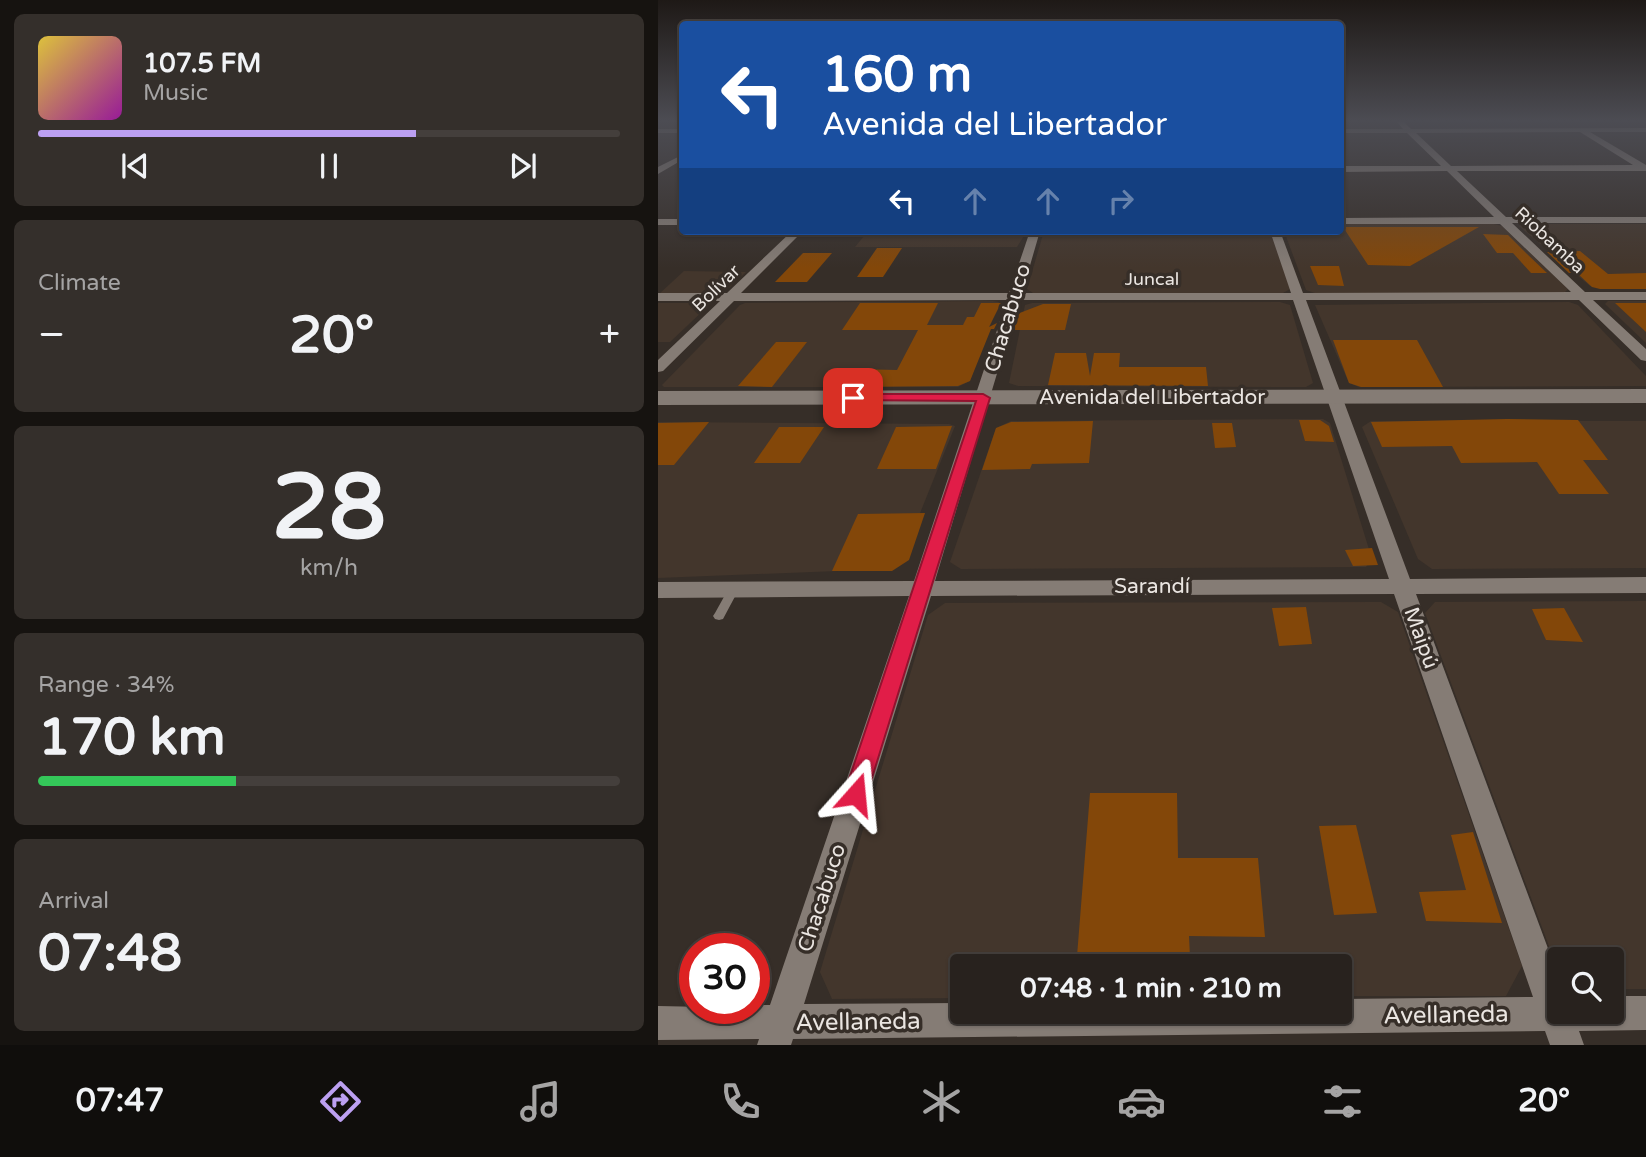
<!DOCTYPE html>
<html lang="en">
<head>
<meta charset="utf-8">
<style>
	:root { --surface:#28221e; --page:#342f2b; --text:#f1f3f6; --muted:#a5a4a4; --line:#443f3c; --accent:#bca0f2 }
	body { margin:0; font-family:"Varela Round",sans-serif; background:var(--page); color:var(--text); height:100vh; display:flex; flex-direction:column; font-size:26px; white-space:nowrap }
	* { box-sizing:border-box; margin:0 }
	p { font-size:23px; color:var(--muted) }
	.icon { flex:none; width:38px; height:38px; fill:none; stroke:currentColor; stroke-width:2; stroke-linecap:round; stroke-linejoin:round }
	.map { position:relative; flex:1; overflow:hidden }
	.drawer { display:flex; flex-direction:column; gap:14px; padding:14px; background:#161310; width:658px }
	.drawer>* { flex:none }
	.banner { position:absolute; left:21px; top:21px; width:665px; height:214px; border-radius:7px; box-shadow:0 2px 5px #0004,0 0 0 2px var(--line); background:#1a4fa0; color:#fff; overflow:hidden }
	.buttons { position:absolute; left:889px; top:947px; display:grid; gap:14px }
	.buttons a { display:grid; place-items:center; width:77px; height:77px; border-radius:7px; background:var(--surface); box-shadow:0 2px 5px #0004,0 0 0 2px var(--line); font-size:35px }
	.speed { position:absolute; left:21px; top:933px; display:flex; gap:14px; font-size:35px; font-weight:700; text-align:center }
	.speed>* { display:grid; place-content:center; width:91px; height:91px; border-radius:50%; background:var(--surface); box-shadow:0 2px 5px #0004,0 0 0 2px var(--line); line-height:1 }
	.speed .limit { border:10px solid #d22; background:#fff; color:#111 }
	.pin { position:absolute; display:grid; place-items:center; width:60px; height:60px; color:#fff; margin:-30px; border-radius:14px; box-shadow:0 4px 10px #0006 }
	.me { position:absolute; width:77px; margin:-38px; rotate:18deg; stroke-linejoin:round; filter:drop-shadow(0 0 5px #0008) }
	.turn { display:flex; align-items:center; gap:24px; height:147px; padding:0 28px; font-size:32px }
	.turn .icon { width:91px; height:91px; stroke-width:2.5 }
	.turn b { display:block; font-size:49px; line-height:60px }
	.lanes { display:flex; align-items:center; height:66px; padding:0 28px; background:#0003; justify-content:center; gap:35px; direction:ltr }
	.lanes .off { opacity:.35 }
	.big { font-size:52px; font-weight:800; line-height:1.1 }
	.drawer .widget { flex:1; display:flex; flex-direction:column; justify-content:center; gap:10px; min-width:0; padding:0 24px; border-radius:10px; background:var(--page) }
	.drawer .dial { align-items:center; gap:0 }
	.dial b { font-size:91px; line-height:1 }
	.song { display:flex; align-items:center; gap:21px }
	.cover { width:84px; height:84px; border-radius:10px; background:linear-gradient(135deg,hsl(50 70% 55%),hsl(300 70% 35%)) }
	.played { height:7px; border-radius:4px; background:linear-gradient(90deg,var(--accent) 65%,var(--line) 65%) }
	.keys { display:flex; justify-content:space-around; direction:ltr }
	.heat { display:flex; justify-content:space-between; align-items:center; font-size:38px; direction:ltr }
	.charge { height:10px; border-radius:5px; background:linear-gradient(90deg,#34c759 34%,var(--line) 0) }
	.trip { position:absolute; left:292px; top:954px; width:402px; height:70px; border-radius:7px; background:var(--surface); box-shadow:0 2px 5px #0004,0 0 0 2px var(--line); font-weight:800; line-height:70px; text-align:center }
	.tab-bar { display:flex; height:112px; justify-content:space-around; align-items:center; background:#100e0c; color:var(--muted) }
	.tab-bar .icon { width:49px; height:49px }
	.tab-bar .current { color:var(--accent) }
	.tab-bar b { font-size:32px; color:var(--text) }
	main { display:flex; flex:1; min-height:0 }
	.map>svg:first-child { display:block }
	.built { fill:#43362c }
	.building { fill:#834709 }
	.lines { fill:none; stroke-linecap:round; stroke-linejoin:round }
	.lane { fill:#857c75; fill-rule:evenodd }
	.street { fill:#857c75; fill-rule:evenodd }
	.secondary { fill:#857c75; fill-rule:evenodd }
	.route { fill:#e11d48; stroke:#92132f; stroke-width:2 }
	.labels { text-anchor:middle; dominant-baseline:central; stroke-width:7; stroke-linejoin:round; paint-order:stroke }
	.far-street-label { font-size:18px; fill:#eae5e1; stroke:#362e28 }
	.street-label { font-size:21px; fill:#eae5e1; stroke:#362e28 }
	.near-street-label { font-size:24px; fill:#eae5e1; stroke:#362e28 }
</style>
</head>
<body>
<main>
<section class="drawer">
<div class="widget">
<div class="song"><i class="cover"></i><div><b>107.5 FM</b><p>Music</p></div></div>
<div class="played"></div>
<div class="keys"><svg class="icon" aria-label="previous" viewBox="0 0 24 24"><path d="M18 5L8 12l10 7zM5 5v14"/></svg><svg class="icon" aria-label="pause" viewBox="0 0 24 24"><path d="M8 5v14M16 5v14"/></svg><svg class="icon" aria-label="next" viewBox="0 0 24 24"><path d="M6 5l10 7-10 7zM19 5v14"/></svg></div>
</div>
<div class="widget"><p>Climate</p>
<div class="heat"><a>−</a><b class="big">20°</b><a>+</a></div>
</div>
<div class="widget dial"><b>28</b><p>km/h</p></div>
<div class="widget"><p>Range · 34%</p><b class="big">170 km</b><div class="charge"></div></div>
<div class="widget"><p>Arrival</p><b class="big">07:48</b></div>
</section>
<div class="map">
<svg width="988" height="1045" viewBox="0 0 988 1045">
	<rect width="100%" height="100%" fill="#362e28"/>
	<g class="built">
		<polygon points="832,223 844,226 910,289 906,293 657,293 648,290 626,231 682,231 683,224"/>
		<polygon points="866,224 988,224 988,287 932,286 861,226"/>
		<polygon points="210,231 369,231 359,247 197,247"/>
		<polygon points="386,231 612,231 632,289 625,293 375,293 369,289"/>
		<polygon points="26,271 88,272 70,289 49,295 0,295"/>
		<polygon points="335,301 341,302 312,381 300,387 6,387 4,385 82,305 87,303"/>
		<polygon points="950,301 988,301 988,343 947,304"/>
		<polygon points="622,302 632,305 655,383 648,387 360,386 351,383 367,305 374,303"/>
		<polygon points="911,302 920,305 988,376 988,386 701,387 691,383 657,305"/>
		<polygon points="0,303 44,303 49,307 12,342 0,342"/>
		<polygon points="665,419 672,423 714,559 708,567 303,569 292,562 338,428 353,421"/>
		<polygon points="713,421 988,421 988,568 774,569 760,559 704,427"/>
		<polygon points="0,422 291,424 297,426 242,563 230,569 0,578"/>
		<polygon points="988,601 988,989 954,989 954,959 901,959 901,967 898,965 767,613 777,602"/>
		<polygon points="723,602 740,612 864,966 848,996 683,996 682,966 304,966 304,998 174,999 162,972 270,615 287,603"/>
	</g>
	<g class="building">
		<polygon points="685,227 821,227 752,266 710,265"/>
		<polygon points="825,234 850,235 868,253 839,253"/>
		<polygon points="219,248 244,248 225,277 199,277"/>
		<polygon points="922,251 950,274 988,273 988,289 942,289 934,287 919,273 911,273 889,252"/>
		<polygon points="145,253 174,253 149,282 117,282"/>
		<polygon points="855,253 868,253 889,273 873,273"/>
		<polygon points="652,266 681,266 686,286 660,285"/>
		<polygon points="202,303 280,303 269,325 305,325 309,317 316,317 323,303 343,303 331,327 339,323 336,329 333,329 312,381 300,386 186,387 197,369 239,370 260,330 184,330"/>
		<polygon points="957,303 988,303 988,332"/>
		<polygon points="385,304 413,304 407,330 355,330 359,314"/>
		<polygon points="675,340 759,340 785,387 703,387 691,383"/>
		<polygon points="118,342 149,342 114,387 80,386"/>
		<polygon points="397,353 428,353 432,376 436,353 462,353 461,367 548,367 550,386 390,385"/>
		<polygon points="849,419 920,420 950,460 925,460 951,494 901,494 879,462 803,463 794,446 724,447 713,422"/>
		<polygon points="641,420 662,420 671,426 676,442 647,441"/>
		<polygon points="435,421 431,463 374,464 372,469 324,470 338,428 353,422"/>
		<polygon points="51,422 16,465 0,465 0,423"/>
		<polygon points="554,423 574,423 578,447 557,448"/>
		<polygon points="294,426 278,469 219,469 238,427"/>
		<polygon points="121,427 166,427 142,463 96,463"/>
		<polygon points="267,513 251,560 234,571 174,571 200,514"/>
		<polygon points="714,548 720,565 695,566 687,550"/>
		<polygon points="648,607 654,644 621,646 614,608"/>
		<polygon points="906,608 925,642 888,640 874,609"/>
		<polygon points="432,793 519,793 520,858 600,858 607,937 531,936 532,957 419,956"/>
		<polygon points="698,825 719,913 676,915 661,826"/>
		<polygon points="815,832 844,923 768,921 761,892 808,890 793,835"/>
	</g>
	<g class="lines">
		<polygon class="lane" points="76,585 80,586 81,589 65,619 61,620 57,619 55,616 57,613 72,586"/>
		<g class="street">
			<path d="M738,121H745L753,129L988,128V132H932L988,165V171H799L848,217H988V223H854L927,292H988V300H935L988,349V361L983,360L921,300H648L752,579L988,577V593L758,594L901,978V1012H954V996H988V1030L921,1031L926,1045H892L887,1031L135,1039L133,1045H99L101,1039L0,1040V1006L96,1008V1005H112L251,596L0,598V582L256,581L349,300L76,301L5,371L0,372V360L62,301H0V293H69L134,231H145L83,293H351L372,231H382L364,293H633L612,231H622L645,293L913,292L842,224H682V218L836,217L789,171L682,172V166H783L749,133H682V129H745ZM922,132L975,165L793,166L758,133ZM361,300H635L731,579L277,581ZM736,594L875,997L682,999V1012H304V1003L146,1004L273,596Z"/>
			<rect x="0" y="129" width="24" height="4"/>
			<polygon points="24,155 24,160 0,174 0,167"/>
			<rect x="0" y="219" width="24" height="6"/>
		</g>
		<polygon class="secondary" points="988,389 988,403 0,405 0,391"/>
	</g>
	<linearGradient id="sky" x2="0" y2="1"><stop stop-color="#1e1916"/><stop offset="0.45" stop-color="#4c4c53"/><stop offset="1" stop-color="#4c4c53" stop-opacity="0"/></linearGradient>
	<rect width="988" height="268" fill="url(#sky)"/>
	<polygon class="route" points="195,394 325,394 332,398 209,794 206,801 198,805 190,801 186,794 318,401 191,400 191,395"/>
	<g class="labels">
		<g class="far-street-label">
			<text transform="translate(892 240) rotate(43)">Riobamba</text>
			<text x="494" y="279">Juncal</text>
			<text transform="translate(58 288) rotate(-44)">Bolívar</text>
		</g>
		<g class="street-label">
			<text transform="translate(350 318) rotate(-73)">Chacabuco</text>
			<text x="494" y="397">Avenida del Libertador</text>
			<text x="494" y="586">Sarandí</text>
			<text transform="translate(763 638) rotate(70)">Maipú</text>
			<text transform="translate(164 898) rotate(-72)">Chacabuco</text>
		</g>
		<g class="near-street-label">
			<text transform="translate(788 1015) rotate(-1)">Avellaneda</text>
			<text transform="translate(200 1022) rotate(-1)">Avellaneda</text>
		</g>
	</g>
</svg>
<div class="buttons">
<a><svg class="icon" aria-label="search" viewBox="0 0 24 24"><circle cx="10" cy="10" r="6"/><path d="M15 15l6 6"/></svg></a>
</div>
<div class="speed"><div class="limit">30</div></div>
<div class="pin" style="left:195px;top:398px;background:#d93025"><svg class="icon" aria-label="arrive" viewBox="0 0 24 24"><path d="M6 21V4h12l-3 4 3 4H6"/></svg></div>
<svg class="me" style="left:198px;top:794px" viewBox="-20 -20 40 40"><path d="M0-17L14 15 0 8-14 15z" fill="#e11d48" stroke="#fff" stroke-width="4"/></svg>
<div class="trip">07:48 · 1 min · 210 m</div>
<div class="banner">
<div class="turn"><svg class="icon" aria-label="left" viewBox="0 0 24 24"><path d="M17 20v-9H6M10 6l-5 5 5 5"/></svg><div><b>160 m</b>Avenida del Libertador</div></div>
<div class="lanes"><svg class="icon" aria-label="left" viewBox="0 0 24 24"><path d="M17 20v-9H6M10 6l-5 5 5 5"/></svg><svg class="icon off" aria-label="ahead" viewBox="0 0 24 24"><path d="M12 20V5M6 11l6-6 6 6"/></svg><svg class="icon off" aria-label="ahead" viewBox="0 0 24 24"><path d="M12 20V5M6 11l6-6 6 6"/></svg><svg class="icon off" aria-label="right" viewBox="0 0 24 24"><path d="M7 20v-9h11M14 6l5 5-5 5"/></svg></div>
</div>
</div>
</main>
<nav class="tab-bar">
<b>07:47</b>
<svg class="icon current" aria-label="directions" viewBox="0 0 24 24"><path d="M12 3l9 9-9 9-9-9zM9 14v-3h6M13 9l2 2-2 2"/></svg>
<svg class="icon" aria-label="music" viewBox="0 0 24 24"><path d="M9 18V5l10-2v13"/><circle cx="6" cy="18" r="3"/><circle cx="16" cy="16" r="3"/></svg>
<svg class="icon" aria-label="phone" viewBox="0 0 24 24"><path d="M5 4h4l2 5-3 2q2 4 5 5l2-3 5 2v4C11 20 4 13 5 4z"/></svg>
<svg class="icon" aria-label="climate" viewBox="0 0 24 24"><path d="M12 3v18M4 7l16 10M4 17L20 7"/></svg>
<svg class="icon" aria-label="car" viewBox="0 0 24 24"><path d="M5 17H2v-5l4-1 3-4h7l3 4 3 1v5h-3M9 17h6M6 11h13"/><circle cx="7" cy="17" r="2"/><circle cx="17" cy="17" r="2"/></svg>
<svg class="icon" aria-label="filters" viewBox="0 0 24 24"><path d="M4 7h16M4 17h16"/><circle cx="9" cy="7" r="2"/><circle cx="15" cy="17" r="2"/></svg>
<b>20°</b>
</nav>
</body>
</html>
